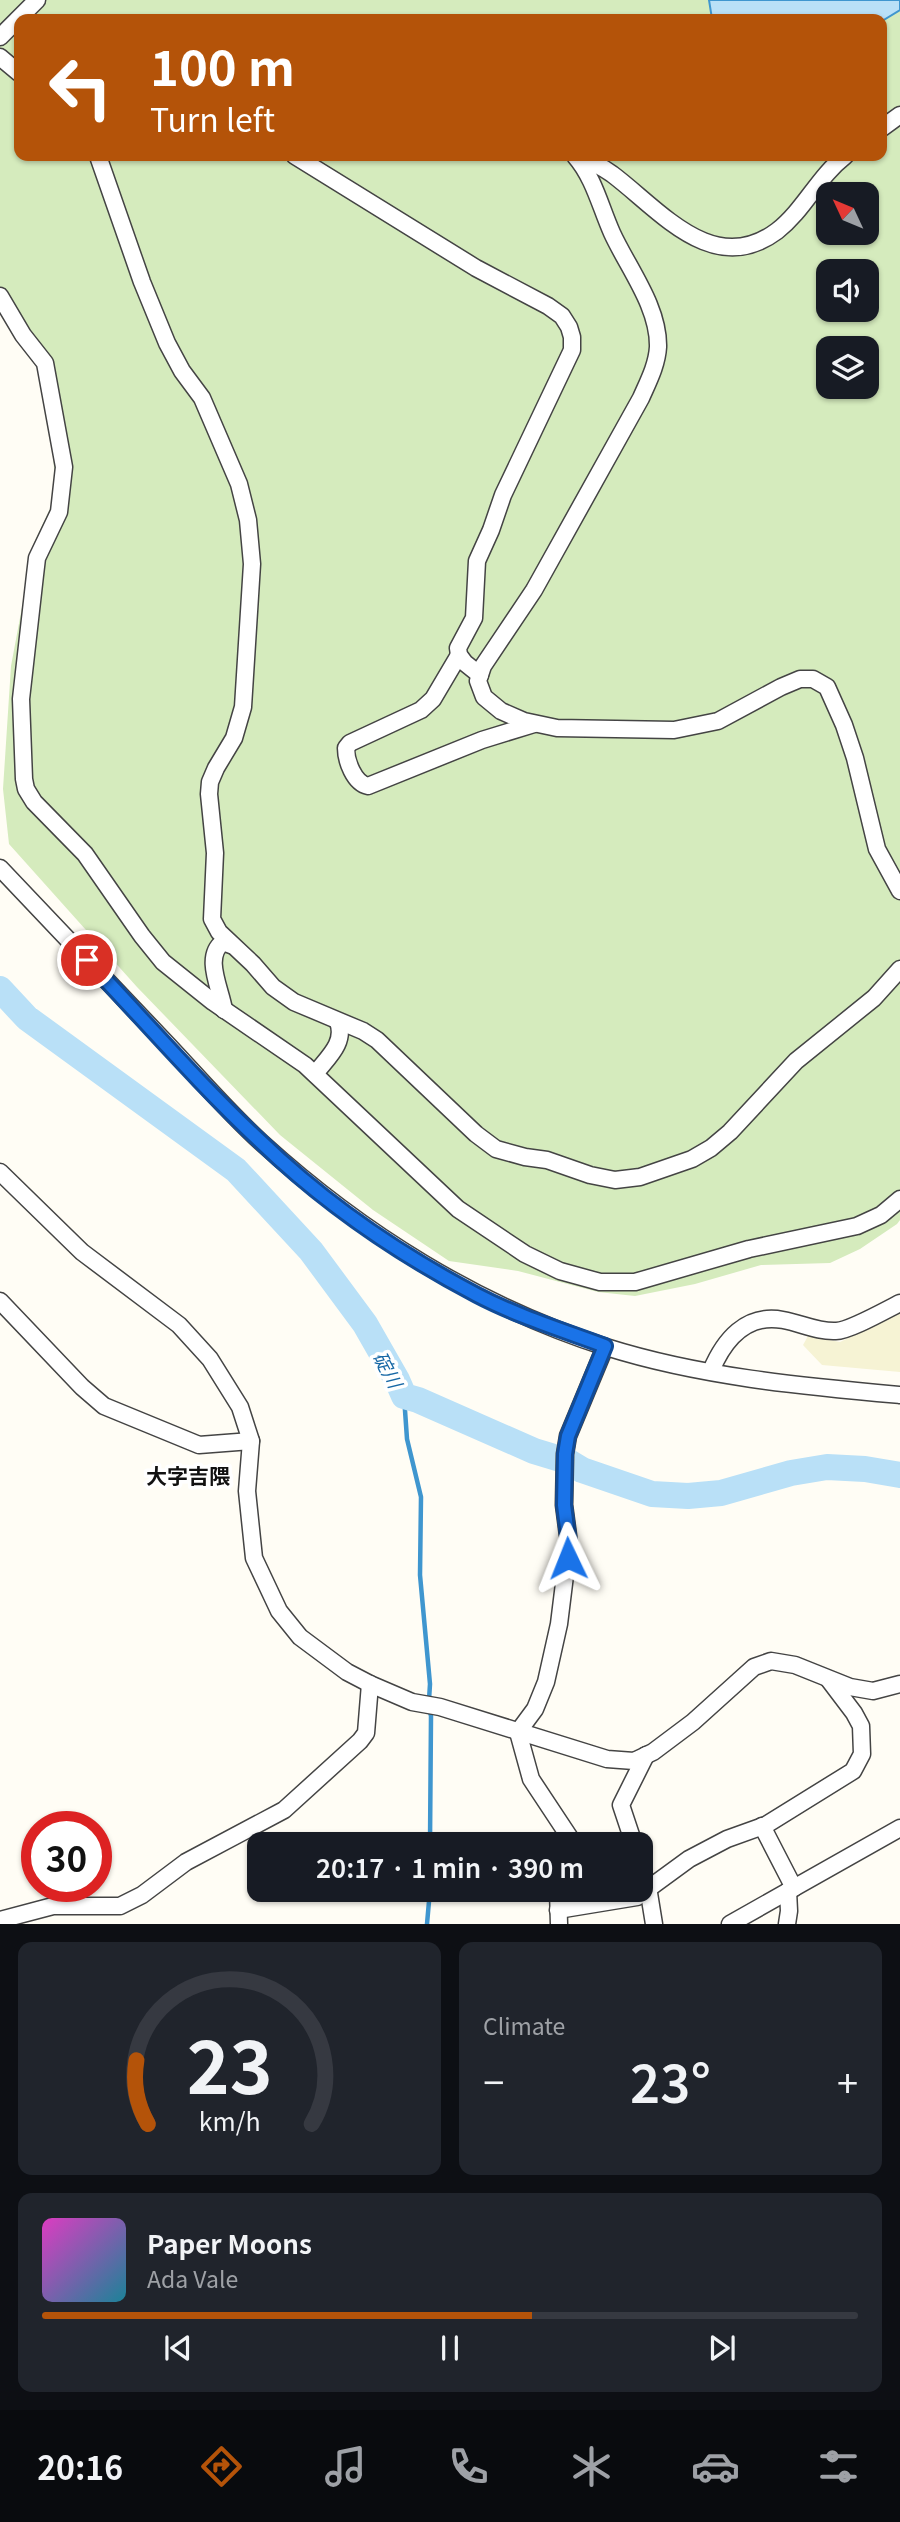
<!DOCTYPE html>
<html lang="en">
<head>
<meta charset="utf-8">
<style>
	:root { --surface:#171b24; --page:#20242c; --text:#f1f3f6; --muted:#9ea1a6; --line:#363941; --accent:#b45309 }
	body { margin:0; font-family:Georgia,"Noto Sans JP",serif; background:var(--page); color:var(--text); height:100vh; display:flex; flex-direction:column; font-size:26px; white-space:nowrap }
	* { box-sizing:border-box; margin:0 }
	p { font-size:23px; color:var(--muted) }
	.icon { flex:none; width:38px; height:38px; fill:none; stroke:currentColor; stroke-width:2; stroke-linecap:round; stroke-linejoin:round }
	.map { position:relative; height:1924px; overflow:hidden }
	.details { display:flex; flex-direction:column; gap:18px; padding:18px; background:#0d0f14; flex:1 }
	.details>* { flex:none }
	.hud { position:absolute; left:14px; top:14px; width:873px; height:147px; border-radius:14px; box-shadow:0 2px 5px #0004; background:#b45309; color:#fff; overflow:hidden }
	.needle { width:46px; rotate:314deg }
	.buttons { position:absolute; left:816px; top:182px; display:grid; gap:14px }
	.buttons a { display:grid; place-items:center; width:63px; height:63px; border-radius:14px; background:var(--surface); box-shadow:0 2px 5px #0004; font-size:35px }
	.speed { position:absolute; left:21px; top:1811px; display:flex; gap:14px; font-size:35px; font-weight:700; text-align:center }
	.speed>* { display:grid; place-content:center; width:91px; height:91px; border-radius:50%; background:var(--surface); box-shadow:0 2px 5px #0004; line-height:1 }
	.speed .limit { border:10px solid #d22; background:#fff; color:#111 }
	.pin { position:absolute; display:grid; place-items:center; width:60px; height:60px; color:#fff; margin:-30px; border:4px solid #fff; border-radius:50%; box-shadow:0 2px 7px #0007 }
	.me { position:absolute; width:77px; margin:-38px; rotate:358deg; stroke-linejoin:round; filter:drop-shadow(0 0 5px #0008) }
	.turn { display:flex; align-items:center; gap:24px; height:147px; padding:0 21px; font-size:32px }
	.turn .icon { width:91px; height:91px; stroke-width:2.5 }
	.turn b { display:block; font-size:49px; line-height:60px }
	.big { font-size:52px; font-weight:600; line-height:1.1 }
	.details .widget { flex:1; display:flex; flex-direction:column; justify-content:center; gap:10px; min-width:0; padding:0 24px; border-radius:14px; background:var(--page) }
	.details .dial { align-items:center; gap:0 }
	.dial svg { height:182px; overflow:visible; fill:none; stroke:var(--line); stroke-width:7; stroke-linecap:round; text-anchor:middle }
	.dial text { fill:var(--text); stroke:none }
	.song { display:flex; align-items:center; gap:21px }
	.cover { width:84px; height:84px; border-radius:10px; background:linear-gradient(135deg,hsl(310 70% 55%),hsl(190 70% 35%)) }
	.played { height:7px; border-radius:4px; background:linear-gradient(90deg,var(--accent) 60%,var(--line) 60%) }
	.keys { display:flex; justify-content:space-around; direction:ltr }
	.heat { display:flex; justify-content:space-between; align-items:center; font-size:38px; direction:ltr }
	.details .tiles { flex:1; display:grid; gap:18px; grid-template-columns:1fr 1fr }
	.widget:last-child { grid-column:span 2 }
	.trip { position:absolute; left:247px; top:1832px; width:406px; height:70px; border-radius:14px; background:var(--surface); box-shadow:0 2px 5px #0004; font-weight:600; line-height:70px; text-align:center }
	.menu { display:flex; height:112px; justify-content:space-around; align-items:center; background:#090b0e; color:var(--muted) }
	.menu .icon { width:49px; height:49px }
	.menu .active { color:var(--accent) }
	.menu b { font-size:32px; color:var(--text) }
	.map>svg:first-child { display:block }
	.farmland { fill:#f6f3d4 }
	.green { fill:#d5ebbd; fill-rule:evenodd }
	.water { fill:#b9e0f7; stroke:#3f96cf; stroke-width:2 }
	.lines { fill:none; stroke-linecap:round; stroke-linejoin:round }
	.stream { stroke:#3f96cf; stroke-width:4.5 }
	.river { stroke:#b9e0f7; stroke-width:26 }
	.minor-casing { stroke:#444; stroke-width:19 }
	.minor { stroke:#fff; stroke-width:16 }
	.route-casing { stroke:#114b97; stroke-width:18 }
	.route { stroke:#1a73e8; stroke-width:12 }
	.labels { text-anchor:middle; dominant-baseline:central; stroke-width:7; stroke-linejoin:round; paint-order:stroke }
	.water-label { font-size:19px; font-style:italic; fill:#1768a6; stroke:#fff }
	.quarter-label { font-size:21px; font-weight:bold; fill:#111; stroke:#fff }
</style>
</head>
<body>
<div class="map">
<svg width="900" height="1924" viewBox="0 0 900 1924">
	<rect width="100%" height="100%" fill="#fffdf5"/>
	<polygon class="farmland" points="900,1313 900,1372 822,1365 803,1345 808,1336 840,1342"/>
	<path class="green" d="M0,0H900V1220L897,1224L860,1249L830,1263L761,1265L695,1284L635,1296L598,1292L518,1271L449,1261L373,1210L280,1135L137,987L9,844L3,789L11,666L34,543L56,496L51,427L36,362L0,313ZM19,19H882V156H19ZM828,194H866V233H828ZM828,271H866V310H828ZM828,348H866V387H828Z"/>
	<polygon class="water" points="709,0 900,0 900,10 882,21 882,19 712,19"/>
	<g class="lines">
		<g class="stream">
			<polyline points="404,1396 407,1439 421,1497 420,1575 430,1684 429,1700"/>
			<polyline points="429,1709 431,1716 430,1844"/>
			<polyline points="427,1924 430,1890"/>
		</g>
		<polyline class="river" points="0,989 27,1018 236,1170 311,1251 365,1324 397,1380 404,1396 418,1400 534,1451 567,1461 582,1470 652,1494 688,1496 721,1493 791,1473 827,1467 865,1469 900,1475"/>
		<defs>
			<g id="minor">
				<polyline points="0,37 37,0"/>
				<polyline points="0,57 19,73"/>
				<polyline points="882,128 900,115"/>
				<polyline points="98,156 142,282 167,343 182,371 202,398 239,484 248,520 252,564 243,707 234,738 216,768 210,782 209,794 215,853 212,919 219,932 253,964 273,987 294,1002 363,1031 377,1040 476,1134 496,1149 525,1157 547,1160 590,1175 615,1180 640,1177 692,1159 711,1148 730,1132 796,1061 874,998 900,969"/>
				<polyline points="295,156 476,268 548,306 562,316 569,327 572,337 572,350 503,495 491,530 477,561 474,618 458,648 459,655 465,663 480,675"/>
				<path d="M575,156C594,178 600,206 612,233C628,268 659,307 658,347C657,365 648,382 641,398L534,590L483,666L478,681L484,697L501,711L524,721L557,728L674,730L718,721L781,687L800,679H813L827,687L844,725L855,758L877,849L900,891"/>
				<path d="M579,156C591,161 602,167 612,174C659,209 713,279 777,231C804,210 818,177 845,156"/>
				<polyline points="0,296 23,335 45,363 64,467 59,512 37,558 35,575 21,699 24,779 26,789 34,802 85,854 142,936 163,962 213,1002 305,1065 458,1209 525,1254 560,1271 600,1282 635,1282 749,1249 857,1226 881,1215 900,1199"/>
				<path d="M459,655L433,699L421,710L350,743L346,748C346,761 354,783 368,786L482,740L534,724"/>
				<path d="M0,868C56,927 112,986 168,1045C199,1078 229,1113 262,1143C361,1233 478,1306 606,1347C701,1377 801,1386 900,1395"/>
				<path d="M224,1010C221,989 203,957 223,942L231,945"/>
				<path d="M315,1074C327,1058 346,1043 338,1022"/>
				<polyline points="0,1172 82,1252 179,1325 210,1359 240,1407 251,1441 247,1491 254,1558 279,1611 300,1637 347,1672 370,1684 412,1702 440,1707 607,1759 634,1761 653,1752 693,1722 754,1667 771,1661 795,1665 850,1687 873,1691 900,1684"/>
				<polyline points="0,1301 82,1387 104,1406 199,1445 251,1441"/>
				<path d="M711,1371C724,1340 746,1313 783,1320C801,1323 817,1332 836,1331C849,1331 886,1310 900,1303"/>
				<polyline points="762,1826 794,1888"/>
				<polyline points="574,1844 531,1779 518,1732 535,1709 546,1682 559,1624 569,1543 564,1505 565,1454 568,1436 605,1347"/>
				<polyline points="634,1844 621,1805 646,1755"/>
				<polyline points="640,1864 648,1887 654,1924"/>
				<polyline points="558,1890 559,1924"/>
				<polyline points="558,1910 637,1897 689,1859 727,1839 766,1825 853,1771 862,1754 861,1726 854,1713 829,1680"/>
				<polyline points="0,1920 53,1906 120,1906 142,1895 186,1862 284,1810 360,1741 366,1733 370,1684"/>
				<polyline points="730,1924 900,1828"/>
				<polyline points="787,1924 789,1911 788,1891"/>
			</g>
		</defs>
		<use href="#minor" class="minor-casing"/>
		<use href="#minor" class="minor"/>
	</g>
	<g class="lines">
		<defs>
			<path id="route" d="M87,960C144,1020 199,1084 260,1141C323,1202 399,1254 477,1295C517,1316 562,1330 605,1346L568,1436L565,1454L564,1505L569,1543L568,1558"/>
		</defs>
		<use href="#route" class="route-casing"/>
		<use href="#route" class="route"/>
	</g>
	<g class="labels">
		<g class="water-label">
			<text transform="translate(389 1369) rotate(62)">碇川</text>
		</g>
		<g class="quarter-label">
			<text x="188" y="1475">大字吉隈</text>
		</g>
	</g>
</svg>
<div class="buttons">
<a><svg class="needle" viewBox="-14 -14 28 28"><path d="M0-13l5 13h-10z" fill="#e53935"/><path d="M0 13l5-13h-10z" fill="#9ea1a6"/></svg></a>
<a><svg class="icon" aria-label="sound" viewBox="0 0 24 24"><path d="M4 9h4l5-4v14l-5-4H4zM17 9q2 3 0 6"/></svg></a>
<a><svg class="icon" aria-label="layers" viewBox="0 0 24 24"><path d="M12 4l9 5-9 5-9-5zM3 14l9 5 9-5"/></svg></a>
</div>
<div class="speed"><div class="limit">30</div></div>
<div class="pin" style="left:87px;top:960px;background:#d93025"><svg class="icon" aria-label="arrive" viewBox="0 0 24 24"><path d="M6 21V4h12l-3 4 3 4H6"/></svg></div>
<svg class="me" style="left:568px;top:1558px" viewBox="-20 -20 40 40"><path d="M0-17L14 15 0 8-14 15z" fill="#1a73e8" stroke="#fff" stroke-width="4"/></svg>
<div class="trip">20:17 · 1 min · 390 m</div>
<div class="hud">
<div class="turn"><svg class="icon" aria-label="left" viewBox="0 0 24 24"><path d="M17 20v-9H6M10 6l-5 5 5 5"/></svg><div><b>100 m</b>Turn left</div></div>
</div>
</div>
<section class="details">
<div class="tiles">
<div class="widget dial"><svg viewBox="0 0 100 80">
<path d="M14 69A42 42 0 1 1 86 69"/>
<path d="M14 69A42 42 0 0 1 9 41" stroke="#b45309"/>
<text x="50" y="56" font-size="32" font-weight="700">23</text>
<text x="50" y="72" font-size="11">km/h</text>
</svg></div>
<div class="widget"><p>Climate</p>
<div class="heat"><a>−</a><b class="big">23°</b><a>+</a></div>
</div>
<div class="widget">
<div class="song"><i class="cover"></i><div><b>Paper Moons</b><p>Ada Vale</p></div></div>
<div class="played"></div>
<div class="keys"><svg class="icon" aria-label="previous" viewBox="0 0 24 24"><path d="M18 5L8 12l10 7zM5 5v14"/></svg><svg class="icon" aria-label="pause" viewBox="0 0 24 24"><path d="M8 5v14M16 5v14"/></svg><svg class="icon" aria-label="next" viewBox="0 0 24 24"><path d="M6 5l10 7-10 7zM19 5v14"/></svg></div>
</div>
</div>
</section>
<nav class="menu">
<b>20:16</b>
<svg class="icon active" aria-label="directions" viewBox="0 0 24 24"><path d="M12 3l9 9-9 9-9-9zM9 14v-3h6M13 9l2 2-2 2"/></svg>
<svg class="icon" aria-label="music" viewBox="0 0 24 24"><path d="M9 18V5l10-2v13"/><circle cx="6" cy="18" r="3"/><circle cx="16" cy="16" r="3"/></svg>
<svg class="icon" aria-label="phone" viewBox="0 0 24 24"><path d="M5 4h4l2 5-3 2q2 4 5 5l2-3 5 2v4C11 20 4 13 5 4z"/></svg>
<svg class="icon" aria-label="climate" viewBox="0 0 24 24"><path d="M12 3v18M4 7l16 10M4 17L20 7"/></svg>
<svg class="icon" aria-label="car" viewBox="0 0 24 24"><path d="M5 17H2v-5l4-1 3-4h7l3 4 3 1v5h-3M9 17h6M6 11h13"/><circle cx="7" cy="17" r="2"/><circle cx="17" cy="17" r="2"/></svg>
<svg class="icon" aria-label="filters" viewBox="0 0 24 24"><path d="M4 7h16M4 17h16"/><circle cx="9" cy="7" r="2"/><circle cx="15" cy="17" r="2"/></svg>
</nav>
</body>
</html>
